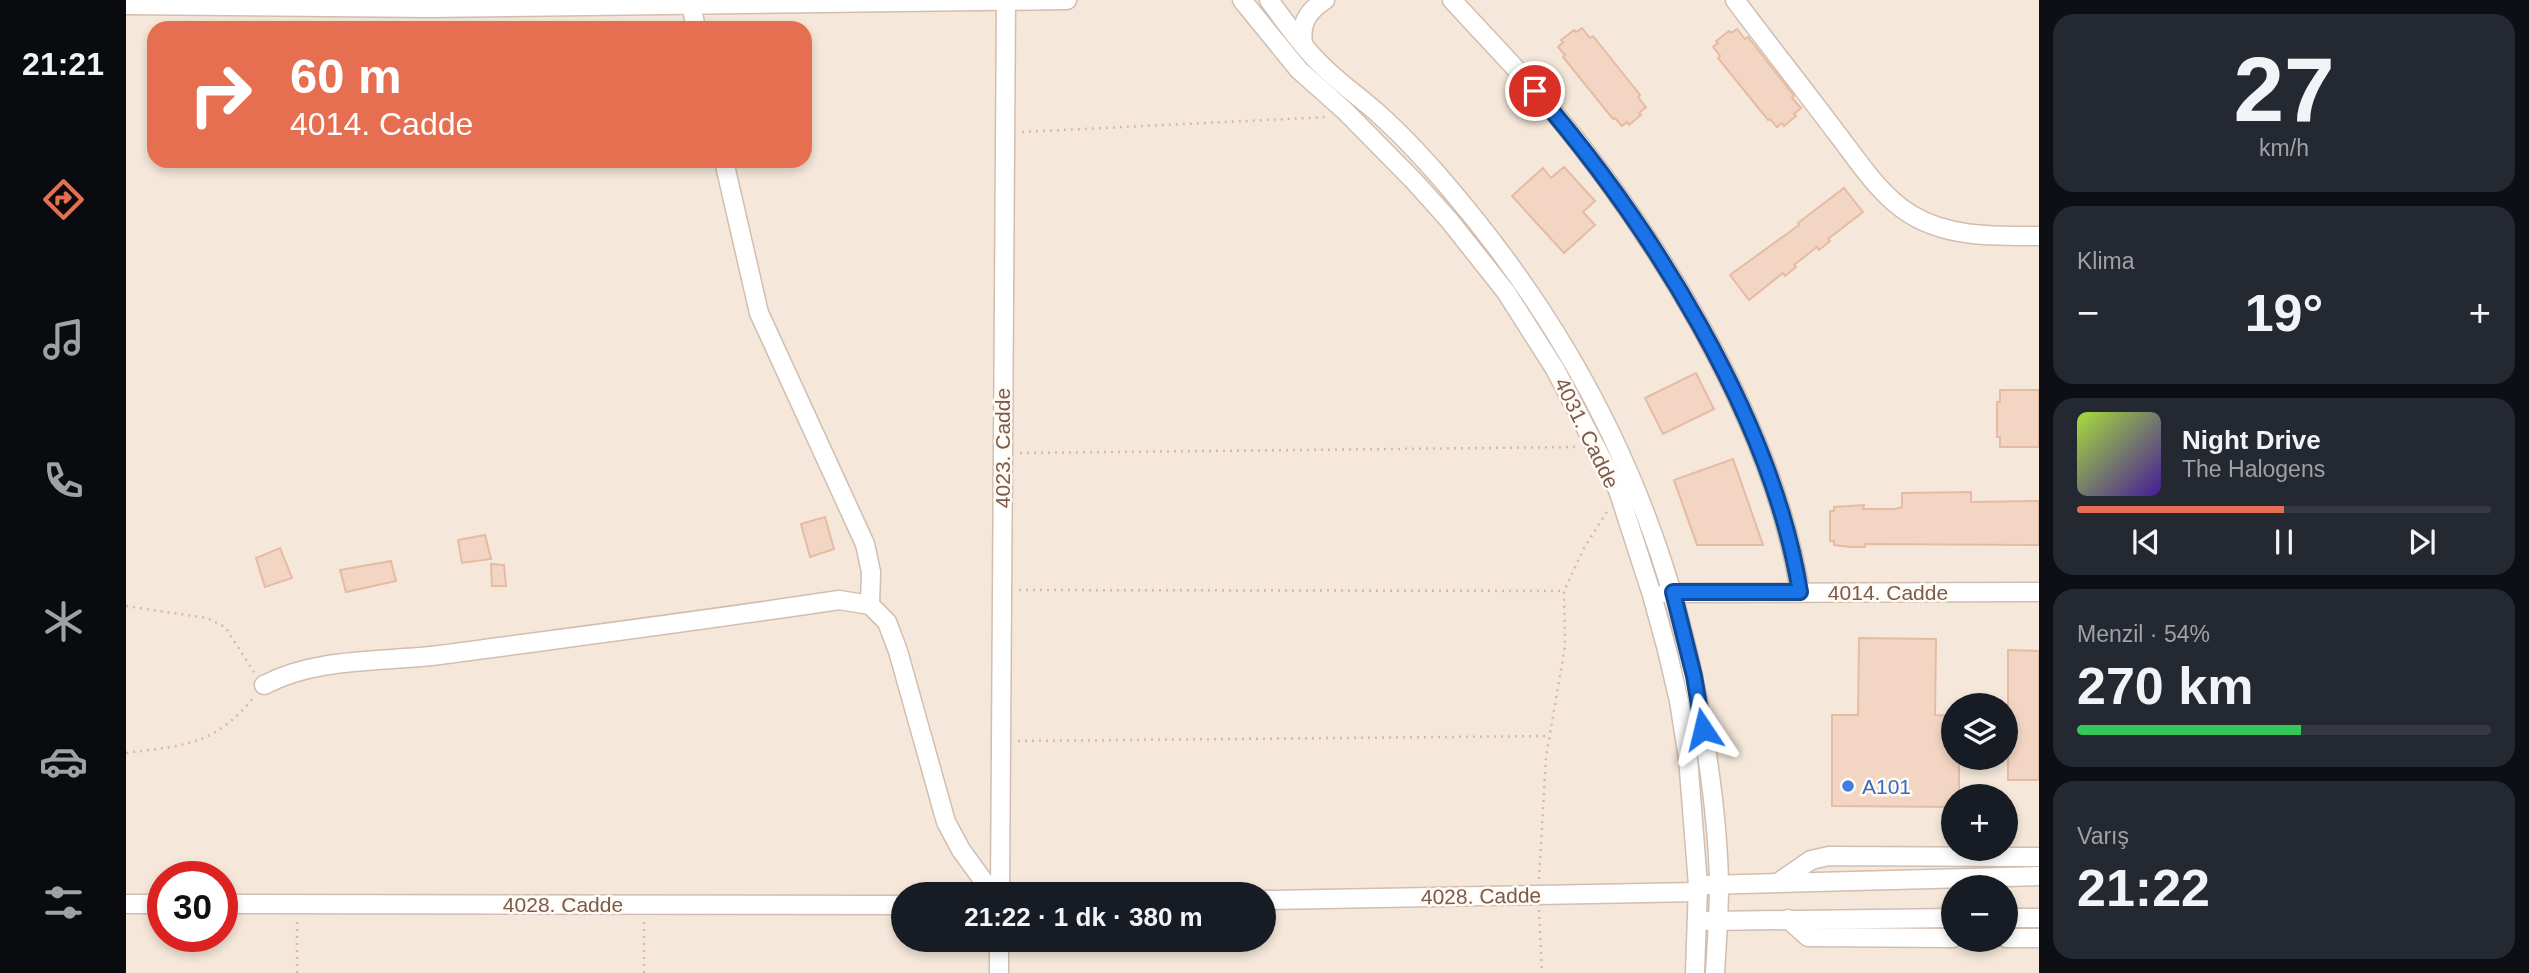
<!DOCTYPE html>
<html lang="tr">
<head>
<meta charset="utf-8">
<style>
	:root { --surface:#171b24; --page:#242831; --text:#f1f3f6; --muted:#9ea1a6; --line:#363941; --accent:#e76f51 }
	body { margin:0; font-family:Arial,sans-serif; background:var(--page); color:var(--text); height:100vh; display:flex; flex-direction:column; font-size:26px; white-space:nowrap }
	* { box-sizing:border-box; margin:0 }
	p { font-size:23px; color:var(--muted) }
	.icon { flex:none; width:38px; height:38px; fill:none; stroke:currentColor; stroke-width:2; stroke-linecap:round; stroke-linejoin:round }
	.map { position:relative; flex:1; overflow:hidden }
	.sheet { display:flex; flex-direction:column; gap:14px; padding:14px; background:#0d0f14; width:490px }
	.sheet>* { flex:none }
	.banner { position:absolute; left:21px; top:21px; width:665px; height:147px; border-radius:21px; box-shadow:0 4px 10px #0003; background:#e76f51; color:#fff; overflow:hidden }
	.controls { position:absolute; left:1815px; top:693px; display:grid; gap:14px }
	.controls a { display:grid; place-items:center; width:77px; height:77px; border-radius:50%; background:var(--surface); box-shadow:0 4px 10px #0003; font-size:35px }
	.speed { position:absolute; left:21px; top:861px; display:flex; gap:14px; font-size:35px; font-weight:700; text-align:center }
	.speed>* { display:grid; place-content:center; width:91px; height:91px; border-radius:50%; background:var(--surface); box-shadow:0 4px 10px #0003; line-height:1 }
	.speed .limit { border:10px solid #d22; background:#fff; color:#111 }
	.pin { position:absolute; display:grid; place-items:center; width:60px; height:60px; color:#fff; margin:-30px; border:4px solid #fff; border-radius:50%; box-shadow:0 2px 7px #0007 }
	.me { position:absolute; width:77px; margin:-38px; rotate:350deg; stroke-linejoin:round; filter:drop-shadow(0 0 5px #0008) }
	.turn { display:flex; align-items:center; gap:24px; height:147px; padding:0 28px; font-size:32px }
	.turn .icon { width:91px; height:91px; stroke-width:2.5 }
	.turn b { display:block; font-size:49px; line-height:60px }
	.big { font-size:52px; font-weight:700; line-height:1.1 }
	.sheet .card { flex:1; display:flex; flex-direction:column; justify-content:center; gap:10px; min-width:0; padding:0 24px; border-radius:21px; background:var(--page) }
	.sheet .dial { align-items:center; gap:0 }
	.dial b { font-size:91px; line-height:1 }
	.song { display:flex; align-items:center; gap:21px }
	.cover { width:84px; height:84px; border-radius:10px; background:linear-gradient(135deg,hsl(80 70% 55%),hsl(260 70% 35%)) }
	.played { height:7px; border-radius:4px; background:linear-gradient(90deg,var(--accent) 50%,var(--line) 50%) }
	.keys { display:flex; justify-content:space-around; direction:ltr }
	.heat { display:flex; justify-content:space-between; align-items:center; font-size:38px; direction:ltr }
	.charge { height:10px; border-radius:5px; background:linear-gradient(90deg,#34c759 54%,var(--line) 0) }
	.trip { position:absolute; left:765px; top:882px; width:385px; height:70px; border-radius:35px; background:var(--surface); box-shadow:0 4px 10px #0003; font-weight:700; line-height:70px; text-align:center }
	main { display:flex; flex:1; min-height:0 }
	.menu { display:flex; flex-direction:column; width:126px; justify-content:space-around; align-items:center; background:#090b0e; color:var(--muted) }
	.menu .icon { width:49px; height:49px }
	.menu .active { color:var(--accent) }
	.menu b { font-size:32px; color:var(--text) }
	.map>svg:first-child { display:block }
	.residential { fill:#f5e8da; fill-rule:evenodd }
	.building { fill:#f3d5c3; stroke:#e6bba3; stroke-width:2 }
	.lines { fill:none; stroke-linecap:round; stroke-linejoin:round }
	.minor-casing { stroke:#d1beb0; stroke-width:21 }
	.path { stroke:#d9b8a5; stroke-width:2.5; stroke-dasharray:2 5; stroke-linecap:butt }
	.minor { stroke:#fff; stroke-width:18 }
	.route-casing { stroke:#114b97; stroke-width:18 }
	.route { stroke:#1a73e8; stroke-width:12 }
	.shop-dot { fill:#3f7fe0; stroke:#fffaf3; stroke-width:2.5 }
	.labels { text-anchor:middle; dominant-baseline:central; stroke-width:5; stroke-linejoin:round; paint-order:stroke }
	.street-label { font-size:21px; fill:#7a5c4d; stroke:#fffaf3 }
	.shop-label { font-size:21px; fill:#366cbe; stroke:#fffaf3; text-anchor:start }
</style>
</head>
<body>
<main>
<nav class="menu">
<b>21:21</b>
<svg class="icon active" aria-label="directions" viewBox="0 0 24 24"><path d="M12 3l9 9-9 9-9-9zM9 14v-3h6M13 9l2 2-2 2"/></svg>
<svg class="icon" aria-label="music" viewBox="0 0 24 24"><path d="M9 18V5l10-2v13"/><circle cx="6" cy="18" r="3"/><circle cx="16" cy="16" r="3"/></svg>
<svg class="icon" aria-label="phone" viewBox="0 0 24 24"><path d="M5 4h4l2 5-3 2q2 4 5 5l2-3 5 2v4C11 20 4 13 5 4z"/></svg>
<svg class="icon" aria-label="climate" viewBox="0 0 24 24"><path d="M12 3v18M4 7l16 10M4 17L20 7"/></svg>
<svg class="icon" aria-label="car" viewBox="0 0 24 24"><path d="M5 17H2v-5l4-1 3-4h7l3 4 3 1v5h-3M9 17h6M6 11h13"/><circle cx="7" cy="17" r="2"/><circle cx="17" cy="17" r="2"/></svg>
<svg class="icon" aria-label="filters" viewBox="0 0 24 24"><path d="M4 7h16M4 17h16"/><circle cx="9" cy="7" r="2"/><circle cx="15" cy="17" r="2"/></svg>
</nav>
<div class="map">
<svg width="1913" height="973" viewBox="0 0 1913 973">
	<rect width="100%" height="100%" fill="#fdf6ec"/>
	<path class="residential" d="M0,0H1913V973H0ZM28,28H679V161H28ZM1827,705H1880V758H1827ZM1827,796H1880V849H1827ZM37,877H96V936H37ZM1827,887H1880V940H1827ZM777,894H1138V940H777Z"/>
	<g class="building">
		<polygon points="1456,28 1464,38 1467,36 1514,95 1512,97 1520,107 1513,113 1515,115 1503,125 1501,122 1496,126 1489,118 1487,119 1437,57 1439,55 1432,47 1437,42 1435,40 1448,30 1450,32"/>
		<polygon points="1611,29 1619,39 1622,37 1668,96 1666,98 1675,108 1668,114 1670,116 1658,126 1656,123 1651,127 1644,119 1642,120 1592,58 1594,56 1587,47 1592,43 1590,41 1603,31 1605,33"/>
		<polygon points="1438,167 1469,201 1457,212 1469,225 1438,253 1386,196 1417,168 1425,178"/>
		<polygon points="1718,188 1737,212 1702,239 1704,241 1693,250 1691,247 1668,265 1670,267 1659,276 1657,273 1623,300 1604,275 1662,233 1673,225 1672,223"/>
		<polygon points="1570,373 1588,409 1537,434 1519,398"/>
		<polygon points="1874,390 1913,390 1913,447 1874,447 1874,437 1871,437 1871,402 1874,402"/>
		<polygon points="1607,459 1637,545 1571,545 1548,480"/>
		<polygon points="1845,492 1845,502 1913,501 1913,545 1739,544 1739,547 1725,547 1708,545 1708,541 1704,541 1704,511 1708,511 1708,507 1738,505 1737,509 1769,509 1776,507 1776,493"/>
		<polygon points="699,517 708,549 684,557 675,524"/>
		<polygon points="359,535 365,559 336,563 332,540"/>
		<polygon points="154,548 166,578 139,587 130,558"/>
		<polygon points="265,561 270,581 220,592 214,570"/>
		<polygon points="365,564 378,565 380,586 366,586"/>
		<polygon points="1733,638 1810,639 1809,715 1827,716 1827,758 1833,758 1833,796 1827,796 1827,807 1706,806 1706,715 1732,715"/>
		<polygon points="1882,650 1913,651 1913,780 1882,780"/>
	</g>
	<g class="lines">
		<defs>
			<g id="minor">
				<polyline points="564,0 570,28"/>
				<polyline points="1116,0 1173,70 1218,110 1288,181 1323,220 1380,292 1429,369 1492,490 1526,595 1541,650 1553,701 1562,758 1572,885 1569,973"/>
				<path d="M1143,0C1156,18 1169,36 1184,53C1204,77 1232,95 1255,116C1279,138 1303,164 1324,189C1455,343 1538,512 1574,712C1584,768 1592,826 1593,884C1593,913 1591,943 1589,973"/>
				<path d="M1326,0C1358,35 1392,70 1423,106C1531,236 1647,422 1674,592"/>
				<path d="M1609,0C1642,44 1676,87 1709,131C1731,159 1753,195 1784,214C1823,238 1869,236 1913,236"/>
				<polyline points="0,5 303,8 941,0"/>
				<path d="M1177,44C1174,23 1182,11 1199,0"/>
				<polyline points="598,161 633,313 739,544 745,572 744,605"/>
				<polyline points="1539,593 1913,592"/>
				<path d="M138,685C191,657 256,662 314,655C447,637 581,620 713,600L744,605L761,622L772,651L820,822L835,850L867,894"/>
				<polyline points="1653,882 1685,860 1703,856 1913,857"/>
				<polyline points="1581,885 1913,876"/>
				<polyline points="874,894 880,0"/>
				<polyline points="1138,900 1572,892"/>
				<polyline points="0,904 37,904"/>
				<polyline points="96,904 777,905"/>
				<polyline points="1880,918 1913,918"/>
				<polyline points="1662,919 1682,937 1827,938"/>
				<polyline points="1582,921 1827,918"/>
				<polyline points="1880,938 1913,938"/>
				<polyline points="873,973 873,940"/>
			</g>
		</defs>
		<use href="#minor" class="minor-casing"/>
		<g class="path">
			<polyline points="896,132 1201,117"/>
			<polyline points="894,453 1450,447"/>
			<polyline points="893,590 1438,591"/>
			<polyline points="0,606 81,618 99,627 128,672"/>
			<polyline points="892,741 1424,736"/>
			<path d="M0,753C60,745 88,746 129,696"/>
			<polyline points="1413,879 1420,757 1439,646 1438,591 1458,548 1482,510"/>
			<polyline points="1413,910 1416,973"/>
			<polyline points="171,973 171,920"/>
			<polyline points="518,973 518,920"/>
		</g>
		<use href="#minor" class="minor"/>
	</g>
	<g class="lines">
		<defs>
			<path id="route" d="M1409,91C1523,223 1646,417 1674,592H1547L1568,676L1577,729"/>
		</defs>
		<use href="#route" class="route-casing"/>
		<use href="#route" class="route"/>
	</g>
	<circle class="shop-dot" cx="1722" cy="786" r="7"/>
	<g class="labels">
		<g class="street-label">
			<text transform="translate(1461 433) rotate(64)">4031. Cadde</text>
			<text transform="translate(876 448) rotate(-90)">4023. Cadde</text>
			<text x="1762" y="592">4014. Cadde</text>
			<text transform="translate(1355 896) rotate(-1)">4028. Cadde</text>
			<text x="437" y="904">4028. Cadde</text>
		</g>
		<g class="shop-label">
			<text x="1736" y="786">A101</text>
		</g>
	</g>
</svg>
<div class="controls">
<a><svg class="icon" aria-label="layers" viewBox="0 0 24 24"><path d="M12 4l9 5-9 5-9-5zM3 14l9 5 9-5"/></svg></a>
<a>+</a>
<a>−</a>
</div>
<div class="speed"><div class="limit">30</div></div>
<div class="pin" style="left:1409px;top:91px;background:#d93025"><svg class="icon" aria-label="arrive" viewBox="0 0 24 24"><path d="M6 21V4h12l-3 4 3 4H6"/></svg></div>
<svg class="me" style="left:1577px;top:729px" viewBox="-20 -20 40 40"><path d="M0-17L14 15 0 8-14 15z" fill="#1a73e8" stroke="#fff" stroke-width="4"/></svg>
<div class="trip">21:22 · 1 dk · 380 m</div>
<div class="banner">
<div class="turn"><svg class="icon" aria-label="right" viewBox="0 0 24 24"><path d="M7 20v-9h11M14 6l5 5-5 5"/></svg><div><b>60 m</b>4014. Cadde</div></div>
</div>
</div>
<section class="sheet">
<div class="card dial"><b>27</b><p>km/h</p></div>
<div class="card"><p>Klima</p>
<div class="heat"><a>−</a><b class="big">19°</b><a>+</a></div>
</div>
<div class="card">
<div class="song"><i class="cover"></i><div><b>Night Drive</b><p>The Halogens</p></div></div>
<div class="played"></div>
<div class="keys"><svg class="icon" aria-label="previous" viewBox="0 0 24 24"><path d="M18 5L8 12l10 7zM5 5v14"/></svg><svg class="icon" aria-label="pause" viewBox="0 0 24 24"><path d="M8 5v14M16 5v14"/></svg><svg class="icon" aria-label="next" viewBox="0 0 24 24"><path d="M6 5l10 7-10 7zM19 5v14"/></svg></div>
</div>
<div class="card"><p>Menzil · 54%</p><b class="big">270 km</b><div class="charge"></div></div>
<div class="card"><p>Varış</p><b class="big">21:22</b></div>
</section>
</main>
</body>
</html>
